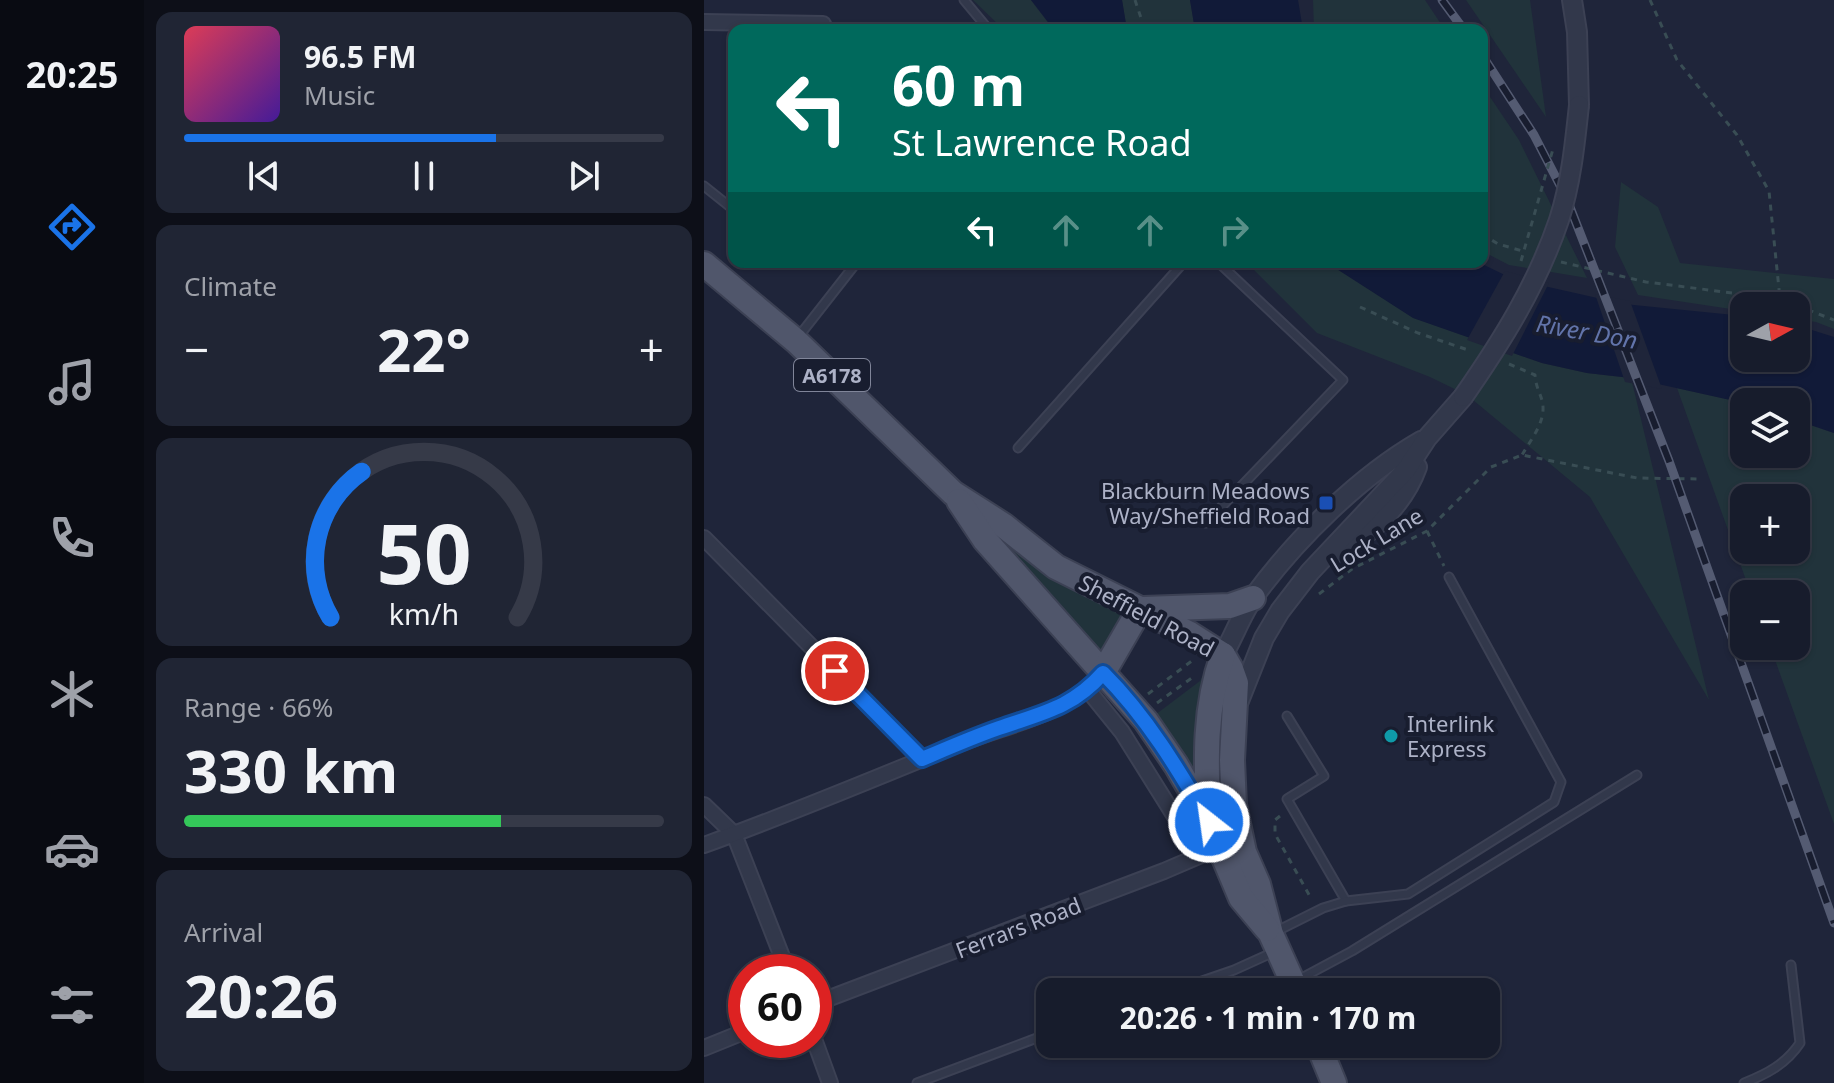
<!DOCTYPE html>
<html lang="en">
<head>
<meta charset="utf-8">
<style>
	:root { --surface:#171c2c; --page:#202534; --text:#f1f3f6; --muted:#9ea1a9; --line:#363a48; --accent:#1a73e8 }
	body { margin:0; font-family:"Noto Sans",sans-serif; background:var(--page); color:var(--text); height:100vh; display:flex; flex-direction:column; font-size:30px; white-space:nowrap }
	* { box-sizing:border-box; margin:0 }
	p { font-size:26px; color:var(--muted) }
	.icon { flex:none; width:44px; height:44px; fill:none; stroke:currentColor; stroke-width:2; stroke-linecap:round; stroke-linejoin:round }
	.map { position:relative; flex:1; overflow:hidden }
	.panel { display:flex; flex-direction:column; gap:12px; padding:12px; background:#0d0f18; width:560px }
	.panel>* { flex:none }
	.top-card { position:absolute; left:24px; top:24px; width:760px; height:244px; border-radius:16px; box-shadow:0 2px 6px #0004,0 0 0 2px var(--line); background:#00695c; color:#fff; overflow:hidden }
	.needle { width:52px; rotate:82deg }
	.tools { position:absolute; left:1026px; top:292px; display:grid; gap:16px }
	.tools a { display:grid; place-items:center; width:80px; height:80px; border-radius:16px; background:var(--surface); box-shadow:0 2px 6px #0004,0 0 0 2px var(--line); font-size:40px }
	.speed { position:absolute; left:24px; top:954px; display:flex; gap:16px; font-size:40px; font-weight:700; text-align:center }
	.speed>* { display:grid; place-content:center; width:104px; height:104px; border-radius:50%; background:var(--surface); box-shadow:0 2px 6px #0004,0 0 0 2px var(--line); line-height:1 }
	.speed .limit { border:12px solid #d22; background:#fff; color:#111 }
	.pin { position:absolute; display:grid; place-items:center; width:68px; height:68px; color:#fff; margin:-34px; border:4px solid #fff; border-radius:50%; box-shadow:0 2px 8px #0007 }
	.me { position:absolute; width:88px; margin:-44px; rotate:330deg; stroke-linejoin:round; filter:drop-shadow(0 0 6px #0008) }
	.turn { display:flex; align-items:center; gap:28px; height:168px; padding:0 32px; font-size:36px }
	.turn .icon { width:104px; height:104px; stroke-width:2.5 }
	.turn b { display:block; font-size:56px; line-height:68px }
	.lanes { display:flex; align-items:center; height:76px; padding:0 32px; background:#0003; justify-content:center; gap:40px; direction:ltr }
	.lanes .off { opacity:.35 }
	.big { font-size:60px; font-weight:700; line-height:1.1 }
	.panel .widget { flex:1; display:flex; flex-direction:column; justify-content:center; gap:12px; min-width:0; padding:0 28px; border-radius:16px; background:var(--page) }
	.panel .dial { align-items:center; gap:0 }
	.dial svg { height:208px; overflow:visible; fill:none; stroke:var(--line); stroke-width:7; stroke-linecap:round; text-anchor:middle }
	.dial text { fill:var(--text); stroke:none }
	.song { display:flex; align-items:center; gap:24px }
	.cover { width:96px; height:96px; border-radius:12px; background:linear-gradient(135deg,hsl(350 70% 55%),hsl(260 70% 35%)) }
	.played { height:8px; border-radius:4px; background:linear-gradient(90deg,var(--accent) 65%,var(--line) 65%) }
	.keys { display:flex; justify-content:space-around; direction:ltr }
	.heat { display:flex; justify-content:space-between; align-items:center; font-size:44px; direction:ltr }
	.charge { height:12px; border-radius:6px; background:linear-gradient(90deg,#34c759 66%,var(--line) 0) }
	.trip { position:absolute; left:332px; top:978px; width:464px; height:80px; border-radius:16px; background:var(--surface); box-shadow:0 2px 6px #0004,0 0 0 2px var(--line); font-weight:700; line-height:80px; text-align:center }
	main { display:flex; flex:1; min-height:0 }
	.menu { display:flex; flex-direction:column; width:144px; justify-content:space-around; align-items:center; background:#090b12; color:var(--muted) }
	.menu .icon { width:56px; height:56px }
	.menu .current { color:var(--accent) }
	.menu b { font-size:36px; color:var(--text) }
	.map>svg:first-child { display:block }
	.green { fill:#21333b; fill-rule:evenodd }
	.water { fill:#111a38 }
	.pier { fill:#1f253a }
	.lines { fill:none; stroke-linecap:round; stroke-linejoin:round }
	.service-casing { stroke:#3c4154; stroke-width:11 }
	.minor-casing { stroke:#3c4154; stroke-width:18 }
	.tertiary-casing { stroke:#3c4154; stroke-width:22 }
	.primary-casing { stroke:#3c4154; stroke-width:28 }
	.path { stroke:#394d54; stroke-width:3; stroke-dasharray:6 6; stroke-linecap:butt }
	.service { stroke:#32384b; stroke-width:7 }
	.minor { stroke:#32384b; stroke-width:14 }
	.tertiary { stroke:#32384b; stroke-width:18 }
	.primary { stroke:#50566b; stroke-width:24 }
	.rail-casing { stroke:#545b72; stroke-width:9 }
	.rail { stroke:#181d2f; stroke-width:6; stroke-dasharray:18; stroke-linecap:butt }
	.tertiary-bridge-casing { stroke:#3c4154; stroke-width:22; stroke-linecap:butt }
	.path-bridge { stroke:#394d54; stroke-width:3; stroke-dasharray:6 6; stroke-linecap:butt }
	.tertiary-bridge { stroke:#32384b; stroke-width:18 }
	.route-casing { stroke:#114b97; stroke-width:20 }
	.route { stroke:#1a73e8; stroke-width:14 }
	.transit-dot { fill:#1a4fb4; stroke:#181d2f; stroke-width:3 }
	.culture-dot { fill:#0f9aa8; stroke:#181d2f; stroke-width:3 }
	.labels { text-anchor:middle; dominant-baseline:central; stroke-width:8; stroke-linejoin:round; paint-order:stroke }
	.shield { fill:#181d2f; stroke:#808599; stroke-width:2 }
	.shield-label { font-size:20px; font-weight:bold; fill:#adb2c7 }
	.poi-label { font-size:22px; fill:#adb2c7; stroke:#181d2f; text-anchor:end }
	.street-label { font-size:22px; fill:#adb2c7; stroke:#181d2f }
	.water-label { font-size:24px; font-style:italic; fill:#6274aa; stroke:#181d2f }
</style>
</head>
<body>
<main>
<nav class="menu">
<b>20:25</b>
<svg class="icon current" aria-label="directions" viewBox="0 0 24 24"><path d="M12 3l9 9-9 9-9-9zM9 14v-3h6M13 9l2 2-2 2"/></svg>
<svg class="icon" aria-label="music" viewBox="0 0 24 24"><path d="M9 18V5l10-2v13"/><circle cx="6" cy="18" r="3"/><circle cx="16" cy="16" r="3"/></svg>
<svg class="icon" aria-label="phone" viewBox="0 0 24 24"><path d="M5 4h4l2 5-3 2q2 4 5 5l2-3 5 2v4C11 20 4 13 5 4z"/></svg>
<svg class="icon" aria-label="climate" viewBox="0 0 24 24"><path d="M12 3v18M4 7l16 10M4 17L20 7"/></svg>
<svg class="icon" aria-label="car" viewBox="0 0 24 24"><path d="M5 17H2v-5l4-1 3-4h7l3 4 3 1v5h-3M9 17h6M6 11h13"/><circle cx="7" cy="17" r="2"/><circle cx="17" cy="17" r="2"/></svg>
<svg class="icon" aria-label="filters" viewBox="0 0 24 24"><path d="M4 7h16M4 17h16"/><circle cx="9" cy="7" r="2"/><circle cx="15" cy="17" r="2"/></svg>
</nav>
<section class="panel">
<div class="widget">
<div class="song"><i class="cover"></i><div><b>96.5 FM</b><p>Music</p></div></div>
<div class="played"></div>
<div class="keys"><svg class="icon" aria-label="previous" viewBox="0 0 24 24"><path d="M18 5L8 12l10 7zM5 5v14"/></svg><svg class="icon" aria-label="pause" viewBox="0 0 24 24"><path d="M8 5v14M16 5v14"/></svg><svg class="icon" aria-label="next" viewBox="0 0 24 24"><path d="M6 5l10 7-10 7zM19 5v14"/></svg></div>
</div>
<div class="widget"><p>Climate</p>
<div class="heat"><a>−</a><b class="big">22°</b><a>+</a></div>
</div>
<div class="widget dial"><svg viewBox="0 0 100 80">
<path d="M14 69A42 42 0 1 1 86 69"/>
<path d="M14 69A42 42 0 0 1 26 13" stroke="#1a73e8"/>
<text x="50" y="56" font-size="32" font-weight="700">50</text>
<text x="50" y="72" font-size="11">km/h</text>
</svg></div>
<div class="widget"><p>Range · 66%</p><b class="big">330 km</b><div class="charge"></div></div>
<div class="widget"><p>Arrival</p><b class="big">20:26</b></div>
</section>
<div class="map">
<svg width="1130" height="1083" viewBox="0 0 1130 1083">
	<rect width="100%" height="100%" fill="#1f253a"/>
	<g class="green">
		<polygon points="269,0 327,0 350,30 300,30"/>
		<polygon points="418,0 486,0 491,30 423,30"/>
		<polygon points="609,0 721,0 741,30 610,30"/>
		<polygon points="762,0 826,0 842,117"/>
		<polygon points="778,85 815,140 883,278 805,265 778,251"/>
		<polygon points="917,182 954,207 976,263 1130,279 1130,329 1112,322 1092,319 1092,306 1040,306 1040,311 934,295 911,247"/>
		<polygon points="542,262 622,262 710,318 838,363 883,373 927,378 1005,700 886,497 763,395 726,377 613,333"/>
		<path d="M973,388L1040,403V454H1092V420L1130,433V824L1066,646H1092V594H1047ZM1040,498H1092V550H1040Z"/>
		<polygon points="290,525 325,563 420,614 400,655 351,609 284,536"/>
		<polygon points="506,661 494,783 451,715 496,681"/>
	</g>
	<g class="water">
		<polygon points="327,0 418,0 423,30 350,30"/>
		<polygon points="486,0 594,0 599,30 491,30"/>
		<polygon points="622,262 774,262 809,279 920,304 1040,316 1040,358 1092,358 1092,325 1130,337 1130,433 1092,420 1092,402 1040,403 927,378 883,373 838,363 709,318"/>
	</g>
	<g class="pier">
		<polygon points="801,271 845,283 808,356 763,340"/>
		<polygon points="891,294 926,301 958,389 921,382"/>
	</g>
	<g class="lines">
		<defs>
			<g id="service">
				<polyline points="260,0 285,30"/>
				<polyline points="0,186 30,210"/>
				<polyline points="95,336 153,262"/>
				<polyline points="314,448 480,262"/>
				<polyline points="502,523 639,380 514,262"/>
				<polyline points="583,716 620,776 583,799 642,901"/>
				<polyline points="573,931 619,908 642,901 704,894 850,802 857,782 745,577"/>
				<polyline points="592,981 648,951 933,775"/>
				<polyline points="466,992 530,970 572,951"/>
				<polyline points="213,1083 346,1033"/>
				<path d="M1040,1083C1063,1074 1082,1064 1096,1043L1087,965"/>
			</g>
			<g id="minor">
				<polyline points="0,22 119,24"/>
				<polyline points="0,538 218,759"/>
				<polyline points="384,690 418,732 480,831"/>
				<polyline points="0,805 30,834 84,972"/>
				<path d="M0,845C86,814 170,779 255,744C307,723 361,716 399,673"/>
				<polyline points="110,1004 460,871 516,847"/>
				<polyline points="110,1039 126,1083"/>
				<polyline points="0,1048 42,1031"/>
			</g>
			<g id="tertiary">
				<polyline points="868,0 873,32 875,105"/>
				<path d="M627,555C664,538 699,506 713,467"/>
				<path d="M519,655C530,636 538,613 551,595C593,538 656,476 717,441"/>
				<polyline points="535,701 560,638 576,611 606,572 702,470 723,438 759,397"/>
			</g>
			<g id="primary">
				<polyline points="0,264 92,341 249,493 299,525 352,567 486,634 519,655 527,669 532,683 528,760 530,805 540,852 554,884 567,934 593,992"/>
				<polyline points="255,501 281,540 442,721 472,765 505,822 537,898 563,929"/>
				<polyline points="439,609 526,606 549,598"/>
				<polyline points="399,673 436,609"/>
				<path d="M504,816C502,761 500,707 519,655"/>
				<polyline points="614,1044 630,1083"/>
			</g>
		</defs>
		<use href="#service" class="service-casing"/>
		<use href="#minor" class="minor-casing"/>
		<use href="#tertiary" class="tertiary-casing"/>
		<use href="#primary" class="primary-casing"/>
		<g class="path">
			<polyline points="431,0 441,30"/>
			<polyline points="946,0 973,60 1033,135 1065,191 1076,299"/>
			<polyline points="778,234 794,244 822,252"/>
			<polyline points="857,262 942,282 1076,299 1130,320"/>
			<polyline points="656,307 714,333 767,351"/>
			<path d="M805,364L831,375C832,390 839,397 839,407C840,424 826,441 818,455"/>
			<polyline points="723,531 740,566"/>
			<polyline points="615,594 648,569 723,531 787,467 818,455 933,478 995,479"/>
			<polyline points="444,694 489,660"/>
			<polyline points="453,703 489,677"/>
			<polyline points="576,816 571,820 571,834 608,900"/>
		</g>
		<use href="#service" class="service"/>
		<use href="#minor" class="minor"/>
		<use href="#tertiary" class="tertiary"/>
		<use href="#primary" class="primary"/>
		<defs>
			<g id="rail">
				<polyline points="738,0 760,30"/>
				<polyline points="778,55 830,135 862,197 965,461 1130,923"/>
			</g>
		</defs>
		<use href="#rail" class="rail-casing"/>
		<use href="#rail" class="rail"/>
		<defs>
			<path id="tertiary-bridge" d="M759,397C798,341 833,285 855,220C867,183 871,143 875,105"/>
		</defs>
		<use href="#tertiary-bridge" class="tertiary-bridge-casing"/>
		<polyline class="path-bridge" points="817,261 849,149"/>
		<use href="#tertiary-bridge" class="tertiary-bridge"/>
	</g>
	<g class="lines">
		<defs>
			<path id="route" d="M131,671L218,759C244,748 269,737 295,728C338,713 368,708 399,673C443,717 474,769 505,822"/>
		</defs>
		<use href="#route" class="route-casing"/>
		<use href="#route" class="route"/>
	</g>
	<rect class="transit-dot" x="614" y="495" width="16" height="16" rx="4"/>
	<circle class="culture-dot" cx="687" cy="736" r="8"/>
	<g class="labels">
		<rect class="shield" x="90" y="359" width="76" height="32" rx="6"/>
		<g class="shield-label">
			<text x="128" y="375">A6178</text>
		</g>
		<g class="poi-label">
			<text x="606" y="490">Blackburn Meadows<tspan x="606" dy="25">Way/Sheffield Road</tspan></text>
			<text x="703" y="723" text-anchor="start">Interlink<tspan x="703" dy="25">Express</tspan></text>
		</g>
		<g class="street-label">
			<text transform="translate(672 539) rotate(-31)">Lock Lane</text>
			<text transform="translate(443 615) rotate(28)">Sheffield Road</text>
			<text transform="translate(314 927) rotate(-21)">Ferrars Road</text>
		</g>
		<g class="water-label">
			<text transform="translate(883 331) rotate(10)">River Don</text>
		</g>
	</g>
</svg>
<div class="tools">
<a><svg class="needle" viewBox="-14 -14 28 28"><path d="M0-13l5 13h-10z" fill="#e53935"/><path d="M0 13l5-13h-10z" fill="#9ea1a9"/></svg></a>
<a><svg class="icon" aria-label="layers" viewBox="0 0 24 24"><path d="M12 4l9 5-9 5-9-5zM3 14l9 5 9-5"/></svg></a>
<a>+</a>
<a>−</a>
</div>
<div class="speed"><div class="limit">60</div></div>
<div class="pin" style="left:131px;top:671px;background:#d93025"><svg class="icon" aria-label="arrive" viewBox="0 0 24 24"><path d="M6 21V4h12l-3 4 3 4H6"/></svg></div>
<svg class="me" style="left:505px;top:822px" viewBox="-20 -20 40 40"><circle r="17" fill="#1a73e8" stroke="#fff" stroke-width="3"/><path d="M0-11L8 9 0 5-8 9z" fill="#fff"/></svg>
<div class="trip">20:26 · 1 min · 170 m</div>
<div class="top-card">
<div class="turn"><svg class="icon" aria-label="left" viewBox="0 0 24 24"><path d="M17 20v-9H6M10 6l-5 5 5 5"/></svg><div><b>60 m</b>St Lawrence Road</div></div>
<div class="lanes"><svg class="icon" aria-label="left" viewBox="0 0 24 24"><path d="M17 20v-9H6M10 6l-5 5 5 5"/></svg><svg class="icon off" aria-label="ahead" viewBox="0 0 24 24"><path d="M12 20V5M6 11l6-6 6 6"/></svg><svg class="icon off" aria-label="ahead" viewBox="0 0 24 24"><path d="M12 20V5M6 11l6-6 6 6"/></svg><svg class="icon off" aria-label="right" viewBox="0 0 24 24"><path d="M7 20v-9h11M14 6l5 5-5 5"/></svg></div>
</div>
</div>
</main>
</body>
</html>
